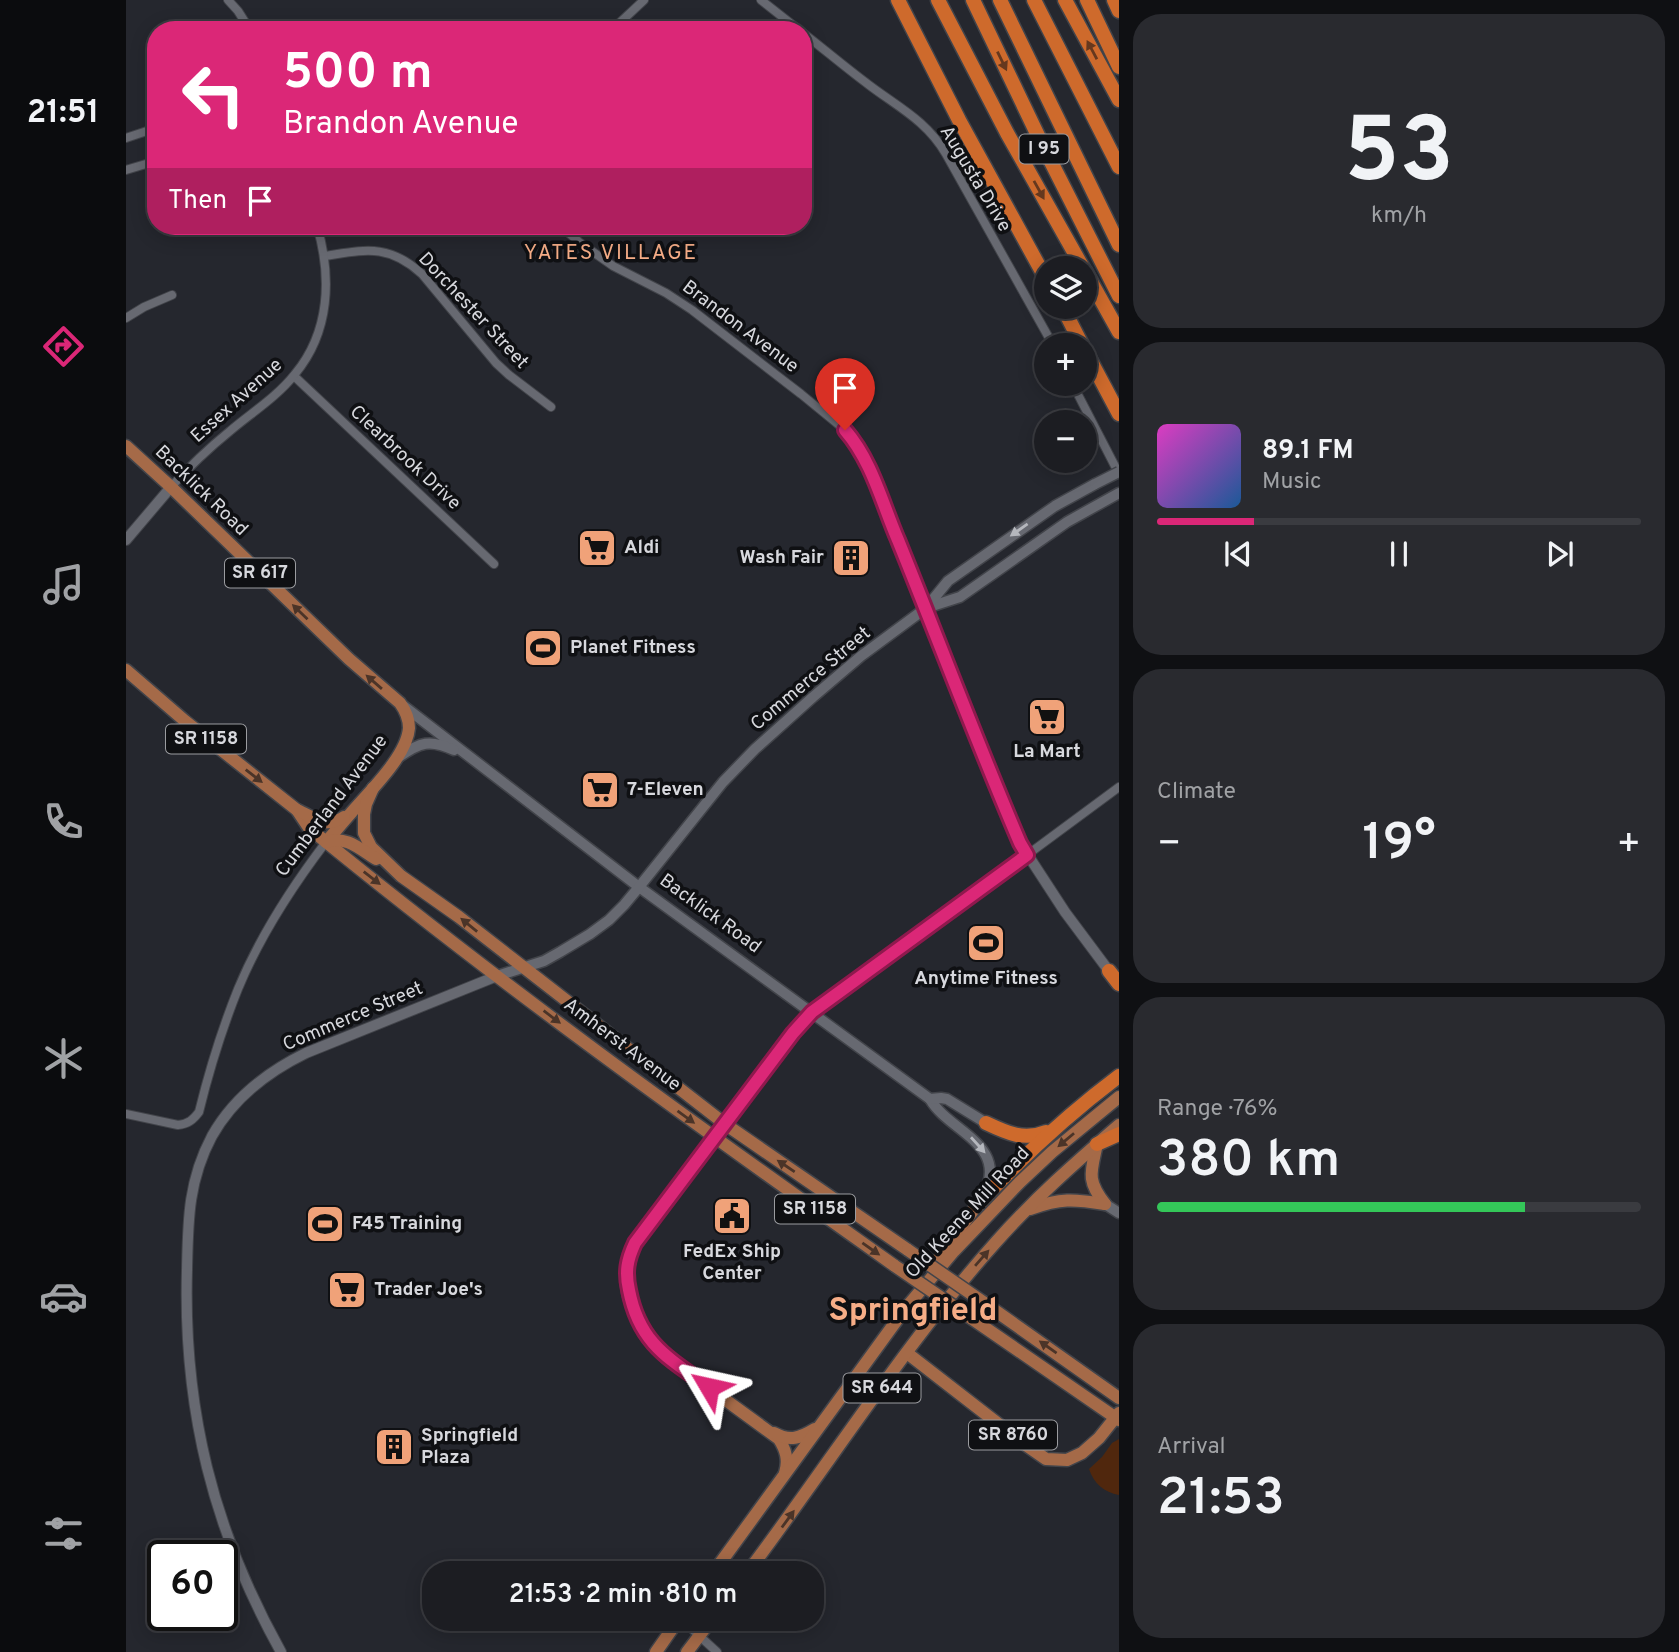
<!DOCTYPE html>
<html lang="en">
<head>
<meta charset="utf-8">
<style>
	:root { --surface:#1c1d22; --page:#292a2f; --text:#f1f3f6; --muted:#a0a2a5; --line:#3a3b40; --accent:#db2777 }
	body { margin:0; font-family:Overpass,sans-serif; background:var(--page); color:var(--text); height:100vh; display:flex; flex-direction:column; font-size:26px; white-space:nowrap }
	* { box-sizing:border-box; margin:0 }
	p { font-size:23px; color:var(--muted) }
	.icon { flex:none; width:38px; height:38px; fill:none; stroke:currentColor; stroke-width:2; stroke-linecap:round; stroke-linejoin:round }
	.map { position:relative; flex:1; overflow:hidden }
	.panel { display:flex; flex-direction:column; gap:14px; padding:14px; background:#0f1013; width:560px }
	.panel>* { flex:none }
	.top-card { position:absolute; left:21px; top:21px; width:665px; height:214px; border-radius:28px; box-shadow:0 4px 18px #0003,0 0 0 2px var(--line); background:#db2777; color:#fff; overflow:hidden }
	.tools { position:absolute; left:908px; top:256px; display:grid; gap:14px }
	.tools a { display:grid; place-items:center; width:63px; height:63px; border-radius:50%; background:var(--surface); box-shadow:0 4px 18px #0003,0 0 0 2px var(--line); font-size:35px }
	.speed { position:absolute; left:21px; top:1540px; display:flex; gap:14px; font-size:35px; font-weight:700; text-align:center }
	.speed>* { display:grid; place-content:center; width:91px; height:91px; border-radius:50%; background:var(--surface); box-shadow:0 4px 18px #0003,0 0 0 2px var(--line); line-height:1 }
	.speed .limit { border:4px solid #111; border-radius:10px; background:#fff; color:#111 }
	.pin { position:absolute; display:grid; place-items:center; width:60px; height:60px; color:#fff; margin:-72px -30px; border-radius:50% 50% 50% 0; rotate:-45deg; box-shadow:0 0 7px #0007 }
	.pin .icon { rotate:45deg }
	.me { position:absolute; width:77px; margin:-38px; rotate:306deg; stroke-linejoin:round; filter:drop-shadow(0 0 5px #0008) }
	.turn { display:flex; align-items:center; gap:24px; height:147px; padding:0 21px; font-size:32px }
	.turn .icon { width:91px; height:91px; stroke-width:2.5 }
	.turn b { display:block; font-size:49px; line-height:60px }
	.then { display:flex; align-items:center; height:66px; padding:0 21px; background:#0003; gap:14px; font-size:26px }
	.big { font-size:52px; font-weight:600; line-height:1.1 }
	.panel .card { flex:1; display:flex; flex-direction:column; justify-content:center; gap:10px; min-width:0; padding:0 24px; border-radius:28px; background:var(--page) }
	.panel .dial { align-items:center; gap:0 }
	.dial b { font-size:91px; line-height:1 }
	.song { display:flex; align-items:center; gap:21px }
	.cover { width:84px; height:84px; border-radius:10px; background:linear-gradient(135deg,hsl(310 70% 55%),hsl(210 70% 35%)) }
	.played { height:7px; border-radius:4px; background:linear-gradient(90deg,var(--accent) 20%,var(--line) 20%) }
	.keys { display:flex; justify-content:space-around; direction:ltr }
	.heat { display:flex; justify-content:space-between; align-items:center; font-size:38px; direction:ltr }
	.charge { height:10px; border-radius:5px; background:linear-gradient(90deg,#34c759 76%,var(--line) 0) }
	.trip { position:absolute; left:296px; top:1561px; width:402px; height:70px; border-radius:28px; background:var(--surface); box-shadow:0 4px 18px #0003,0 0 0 2px var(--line); font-weight:600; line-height:70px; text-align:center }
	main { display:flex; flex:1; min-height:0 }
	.menu { display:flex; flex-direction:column; width:126px; justify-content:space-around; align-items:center; background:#0b0c0e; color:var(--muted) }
	.menu .icon { width:49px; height:49px }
	.menu .current { color:var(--accent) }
	.menu b { font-size:32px; color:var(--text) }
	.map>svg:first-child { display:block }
	.green { fill:#50270d }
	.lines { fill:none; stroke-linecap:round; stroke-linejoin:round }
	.minor-casing { stroke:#42444a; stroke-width:10 }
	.tertiary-casing { stroke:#42444a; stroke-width:12 }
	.secondary-casing { stroke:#42444a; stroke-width:13 }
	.primary-casing { stroke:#42444a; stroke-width:15 }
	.motorway-casing { stroke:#42444a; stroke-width:17 }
	.minor { stroke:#676971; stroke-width:8 }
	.tertiary { stroke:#676971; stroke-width:10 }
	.secondary { stroke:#676971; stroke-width:10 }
	.primary { stroke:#a56a48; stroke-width:12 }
	.motorway { stroke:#ce6a2c; stroke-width:14 }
	.secondary-bridge-casing { stroke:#42444a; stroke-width:13; stroke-linecap:butt }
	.primary-bridge-casing { stroke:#42444a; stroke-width:15; stroke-linecap:butt }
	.secondary-bridge { stroke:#676971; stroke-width:10 }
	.primary-bridge { stroke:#a56a48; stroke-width:12 }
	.oneway { fill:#65381e }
	.oneway2 { fill:#b5b7bd }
	.oneway3 { fill:#4b3428 }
	.route-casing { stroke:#8e194d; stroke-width:18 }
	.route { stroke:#db2777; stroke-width:12 }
	.labels { text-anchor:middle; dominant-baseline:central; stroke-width:7; stroke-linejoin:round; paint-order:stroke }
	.shield { fill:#0f1013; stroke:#9b9ca0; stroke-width:2 }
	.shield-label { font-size:18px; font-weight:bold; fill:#d7d8dd }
	.street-label { font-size:19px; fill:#d7d8dd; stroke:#0f1013 }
	.poi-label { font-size:19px; font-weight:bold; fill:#d7d8dd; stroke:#0f1013; text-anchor:start }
	.neighbourhood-label { font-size:21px; letter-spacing:2px; fill:#f6ad87; stroke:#0f1013 }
	.town-label { font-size:33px; font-weight:bold; fill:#f6ad87; stroke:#0f1013 }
</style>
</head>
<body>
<main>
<nav class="menu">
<b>21:51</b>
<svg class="icon current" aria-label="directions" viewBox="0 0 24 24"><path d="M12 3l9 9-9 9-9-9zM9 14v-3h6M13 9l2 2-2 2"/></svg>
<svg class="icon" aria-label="music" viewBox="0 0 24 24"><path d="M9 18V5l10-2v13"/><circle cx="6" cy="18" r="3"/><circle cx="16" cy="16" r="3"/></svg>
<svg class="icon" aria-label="phone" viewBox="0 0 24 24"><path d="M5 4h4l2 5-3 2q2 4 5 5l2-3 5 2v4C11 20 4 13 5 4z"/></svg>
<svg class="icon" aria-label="climate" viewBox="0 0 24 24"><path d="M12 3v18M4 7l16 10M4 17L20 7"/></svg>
<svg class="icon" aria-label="car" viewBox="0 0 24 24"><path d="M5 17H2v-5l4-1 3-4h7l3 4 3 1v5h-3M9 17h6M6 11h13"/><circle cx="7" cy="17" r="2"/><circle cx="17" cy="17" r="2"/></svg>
<svg class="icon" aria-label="filters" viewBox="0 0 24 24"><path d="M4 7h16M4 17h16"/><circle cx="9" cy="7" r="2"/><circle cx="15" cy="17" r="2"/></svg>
</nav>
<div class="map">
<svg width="993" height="1652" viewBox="0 0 993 1652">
	<rect width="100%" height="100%" fill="#25272e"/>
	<path class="green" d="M993,1439V1495C978,1492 968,1484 963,1469L976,1457L986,1443Z"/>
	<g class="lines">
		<defs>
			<g id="minor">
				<polyline points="102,0 112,11 124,30"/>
				<polyline points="635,0 673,30"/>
				<polyline points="486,30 518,0"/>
				<path d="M677,33C699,50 720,68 743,85C772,107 801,121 820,154L927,345"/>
				<polyline points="0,138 30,128"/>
				<polyline points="0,170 30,161"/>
				<polyline points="435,226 453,242 487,266 540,293 566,310 675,394 719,430 732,445 743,467 800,608"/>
				<path d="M198,256C239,250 262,243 296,274L370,363L383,375L425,407"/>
				<polyline points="0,318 18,307 46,295"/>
				<polyline points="168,376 368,564"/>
				<polyline points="946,383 993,474"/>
				<path d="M45,487C63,467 83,448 104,431C125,413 151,397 169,374C204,332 206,277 191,226"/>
				<polyline points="901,855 993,787"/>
				<path d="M0,1114L52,1125C62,1124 67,1120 73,1112C83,1071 96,1029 112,989C134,936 165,888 200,842"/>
				<polyline points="555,1619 591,1652"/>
			</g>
			<g id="tertiary">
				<polyline points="0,540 45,487"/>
				<polyline points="800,608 850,739 894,843 939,912 983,971"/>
				<polyline points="686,1012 901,855"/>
				<path d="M155,1652C87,1530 57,1409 61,1270C62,1221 62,1181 86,1136C108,1097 141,1072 180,1053L371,976"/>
			</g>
			<g id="secondary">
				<polyline points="800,608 834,597 941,522 993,493"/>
				<path d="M275,704L513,887L804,1099C823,1132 883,1144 858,1194"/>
				<path d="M273,757C294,742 304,739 328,750"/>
				<polyline points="371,976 418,961 434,952 464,934 483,920 498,905 513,887 597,782 629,749 687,697 735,656 800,608 822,581 929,506 969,484"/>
				<polyline points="804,1099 815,1098 821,1099 860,1123"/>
				<polyline points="599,1124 667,1033 686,1012"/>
				<polyline points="979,1204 993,1213"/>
			</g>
			<g id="primary">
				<path d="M0,446L45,487L223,659L274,703C279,710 283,718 283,728C281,756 243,792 225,813C216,823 208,833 200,842"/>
				<path d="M0,670L59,721L171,810L183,828C372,983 570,1125 769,1266"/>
				<polyline points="247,788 240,804 238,814 238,833 245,847 275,876 333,917 599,1124 782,1250"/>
				<path d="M171,810C190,818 199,829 218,817"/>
				<path d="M200,842C220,835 234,849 250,859"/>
				<path d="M592,1133L509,1243C506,1250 502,1256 501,1264C496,1294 515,1336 538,1355L653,1439C660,1450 663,1460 659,1473"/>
				<path d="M971,1144C965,1172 960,1180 979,1204"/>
				<path d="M904,1209C935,1198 947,1199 979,1204"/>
				<polyline points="810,1262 851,1205"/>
				<polyline points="857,1302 993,1398"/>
				<polyline points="845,1318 993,1420"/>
				<polyline points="781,1353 897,1443 920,1459 941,1460 956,1453 973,1438 993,1413"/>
				<path d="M648,1433C664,1442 674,1438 689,1429"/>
				<polyline points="587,1573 779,1309 828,1251 894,1182 926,1152 993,1097"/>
				<path d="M621,1573C704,1463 778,1345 870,1242C908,1199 950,1162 993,1125"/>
				<polyline points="530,1652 553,1619"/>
				<polyline points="561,1652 586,1619"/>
			</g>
			<g id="motorway">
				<polyline points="772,0 833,120 920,279"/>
				<polyline points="812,0 881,133 957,268"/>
				<polyline points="847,0 916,144 993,296"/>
				<polyline points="874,0 993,245"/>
				<polyline points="908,0 993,167"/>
				<polyline points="939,0 993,100"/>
				<polyline points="961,0 993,67"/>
				<polyline points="988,0 993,11"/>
				<polyline points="959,271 993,332"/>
				<polyline points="936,306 956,345"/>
				<polyline points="959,350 993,414"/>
				<polyline points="983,971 993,984"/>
				<path d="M860,1123C881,1133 898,1141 920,1132"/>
				<polyline points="971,1144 993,1134"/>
				<path d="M851,1205C895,1158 941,1115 993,1076"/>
			</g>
		</defs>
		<use href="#minor" class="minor-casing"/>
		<use href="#tertiary" class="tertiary-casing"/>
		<use href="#secondary" class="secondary-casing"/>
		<use href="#primary" class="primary-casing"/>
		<use href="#motorway" class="motorway-casing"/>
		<use href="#minor" class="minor"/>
		<use href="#tertiary" class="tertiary"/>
		<use href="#secondary" class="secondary"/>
		<use href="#primary" class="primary"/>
		<use href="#motorway" class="motorway"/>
		<defs>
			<polyline id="secondary-bridge" points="969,484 993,472"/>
			<g id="primary-bridge">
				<polyline points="782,1250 857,1302"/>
				<polyline points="769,1266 845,1318"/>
			</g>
		</defs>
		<use href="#secondary-bridge" class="secondary-bridge-casing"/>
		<use href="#primary-bridge" class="primary-bridge-casing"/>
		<use href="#secondary-bridge" class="secondary-bridge"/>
		<use href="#primary-bridge" class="primary-bridge"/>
	</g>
	<defs><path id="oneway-solid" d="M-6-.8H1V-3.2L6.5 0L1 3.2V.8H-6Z" transform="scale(1.75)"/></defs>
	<g class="oneway">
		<use href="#oneway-solid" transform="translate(966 50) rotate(-118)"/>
		<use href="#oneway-solid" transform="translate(876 61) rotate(64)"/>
		<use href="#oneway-solid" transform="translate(913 190) rotate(61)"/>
	</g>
	<g class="oneway2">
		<use href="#oneway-solid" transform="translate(893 530) rotate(145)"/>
		<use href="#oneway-solid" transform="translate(852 1145) rotate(48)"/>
	</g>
	<g class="oneway3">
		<use href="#oneway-solid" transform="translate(174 612) rotate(-136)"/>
		<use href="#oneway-solid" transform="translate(248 682) rotate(-139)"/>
		<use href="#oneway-solid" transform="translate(128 776) rotate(38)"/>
		<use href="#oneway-solid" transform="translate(246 878) rotate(38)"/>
		<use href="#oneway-solid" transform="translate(343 925) rotate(-141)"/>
		<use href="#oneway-solid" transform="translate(426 1017) rotate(37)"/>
		<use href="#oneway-solid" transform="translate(560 1117) rotate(36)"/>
		<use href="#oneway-solid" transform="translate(940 1140) rotate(140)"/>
		<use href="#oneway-solid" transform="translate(660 1166) rotate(-146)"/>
		<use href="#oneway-solid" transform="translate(745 1249) rotate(35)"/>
		<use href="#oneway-solid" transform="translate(856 1258) rotate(-49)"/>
		<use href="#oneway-solid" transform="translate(922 1347) rotate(-145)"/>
		<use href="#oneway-solid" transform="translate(662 1519) rotate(-54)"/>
	</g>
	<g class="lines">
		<defs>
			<path id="route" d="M583,1387C542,1358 513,1343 503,1290C499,1272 501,1260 509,1243L667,1033L686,1012L901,855L894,843C851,743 813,641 772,540C756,503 746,461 719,430"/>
		</defs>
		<use href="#route" class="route-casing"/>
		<use href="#route" class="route"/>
	</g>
	<defs>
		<symbol id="supermarket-square" viewBox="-11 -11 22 22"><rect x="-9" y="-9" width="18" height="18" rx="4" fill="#f0a279" stroke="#0f1013"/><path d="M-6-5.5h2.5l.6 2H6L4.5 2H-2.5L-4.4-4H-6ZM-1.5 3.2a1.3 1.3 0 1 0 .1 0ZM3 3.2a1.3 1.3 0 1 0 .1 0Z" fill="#111"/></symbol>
		<symbol id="building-square" viewBox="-11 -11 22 22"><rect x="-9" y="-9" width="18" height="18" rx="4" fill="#f0a279" stroke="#0f1013"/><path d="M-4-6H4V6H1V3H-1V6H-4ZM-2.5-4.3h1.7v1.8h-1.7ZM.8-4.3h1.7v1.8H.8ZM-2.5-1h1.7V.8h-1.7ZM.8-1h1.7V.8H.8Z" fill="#111"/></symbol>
		<symbol id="stadium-square" viewBox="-11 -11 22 22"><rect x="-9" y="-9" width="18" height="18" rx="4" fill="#f0a279" stroke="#0f1013"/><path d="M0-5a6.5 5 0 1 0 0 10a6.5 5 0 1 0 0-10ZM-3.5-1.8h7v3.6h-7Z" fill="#111"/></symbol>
		<symbol id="civic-square" viewBox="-11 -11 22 22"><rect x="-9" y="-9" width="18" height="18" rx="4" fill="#f0a279" stroke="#0f1013"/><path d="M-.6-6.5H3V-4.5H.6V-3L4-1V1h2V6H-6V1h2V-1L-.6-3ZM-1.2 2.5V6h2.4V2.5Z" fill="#111"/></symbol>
	</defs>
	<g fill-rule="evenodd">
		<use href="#supermarket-square" x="449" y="526" width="44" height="44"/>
		<use href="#building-square" x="703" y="536" width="44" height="44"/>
		<use href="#stadium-square" x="395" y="626" width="44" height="44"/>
		<use href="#supermarket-square" x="899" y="695" width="44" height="44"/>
		<use href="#supermarket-square" x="452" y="768" width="44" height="44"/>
		<use href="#stadium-square" x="838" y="921" width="44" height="44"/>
		<use href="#civic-square" x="584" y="1194" width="44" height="44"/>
		<use href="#stadium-square" x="177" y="1202" width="44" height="44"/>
		<use href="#supermarket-square" x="199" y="1268" width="44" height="44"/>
		<use href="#building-square" x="246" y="1425" width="44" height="44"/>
	</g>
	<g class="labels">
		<g class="shield">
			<rect x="893.5" y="134.5" width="49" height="29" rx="5"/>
			<rect x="99" y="558.5" width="70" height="29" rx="5"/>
			<rect x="40" y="724.5" width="80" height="29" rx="5"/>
			<rect x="649" y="1194.5" width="80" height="29" rx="5"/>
			<rect x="717.5" y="1373.5" width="77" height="29" rx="5"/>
			<rect x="843" y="1420.5" width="88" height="29" rx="5"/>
		</g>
		<g class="shield-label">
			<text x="918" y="149">I 95</text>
			<text x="134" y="573">SR 617</text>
			<text x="80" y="739">SR 1158</text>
			<text x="689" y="1209">SR 1158</text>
			<text x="756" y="1388">SR 644</text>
			<text x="887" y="1435">SR 8760</text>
		</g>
		<g class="street-label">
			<text transform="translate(849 179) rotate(59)">Augusta Drive</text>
			<text transform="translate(347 311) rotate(47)">Dorchester Street</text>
			<text transform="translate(614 327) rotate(37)">Brandon Avenue</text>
			<text transform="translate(111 401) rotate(-42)">Essex Avenue</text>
			<text transform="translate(279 458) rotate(43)">Clearbrook Drive</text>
			<text transform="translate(75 491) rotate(44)">Backlick Road</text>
			<text transform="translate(685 679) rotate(-40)">Commerce Street</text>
			<text transform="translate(206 806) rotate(-53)">Cumberland Avenue</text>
			<text transform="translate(584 914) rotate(36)">Backlick Road</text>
			<text transform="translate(227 1017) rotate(-23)">Commerce Street</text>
			<text transform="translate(496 1045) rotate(37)">Amherst Avenue</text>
			<text transform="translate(842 1213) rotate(-47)">Old Keene Mill Road</text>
		</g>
		<g class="poi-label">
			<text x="498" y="548">Aldi</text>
			<text x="698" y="558" text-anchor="end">Wash Fair</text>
			<text x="444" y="648">Planet Fitness</text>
			<text x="921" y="752" text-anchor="middle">La Mart</text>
			<text x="501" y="790">7-Eleven</text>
			<text x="860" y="979" text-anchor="middle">Anytime Fitness</text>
			<text x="226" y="1224">F45 Training</text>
			<text x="606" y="1252" text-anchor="middle">FedEx Ship<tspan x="606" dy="22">Center</tspan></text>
			<text x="248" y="1290">Trader Joe's</text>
			<text x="295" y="1436">Springfield<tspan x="295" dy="22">Plaza</tspan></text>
		</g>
		<g class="neighbourhood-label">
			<text x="485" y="253">YATES VILLAGE</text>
		</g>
		<g class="town-label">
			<text x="787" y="1312">Springfield</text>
		</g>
	</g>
</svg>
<div class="tools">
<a><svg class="icon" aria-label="layers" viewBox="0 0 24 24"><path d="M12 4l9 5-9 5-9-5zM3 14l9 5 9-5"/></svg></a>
<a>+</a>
<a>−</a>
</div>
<div class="speed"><div class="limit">60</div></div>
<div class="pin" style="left:719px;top:430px;background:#d93025"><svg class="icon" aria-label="arrive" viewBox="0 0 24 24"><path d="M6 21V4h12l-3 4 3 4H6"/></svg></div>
<svg class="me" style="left:583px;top:1387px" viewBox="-20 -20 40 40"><path d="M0-17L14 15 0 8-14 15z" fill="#db2777" stroke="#fff" stroke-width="4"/></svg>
<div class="trip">21:53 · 2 min · 810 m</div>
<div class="top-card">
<div class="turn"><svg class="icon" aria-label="left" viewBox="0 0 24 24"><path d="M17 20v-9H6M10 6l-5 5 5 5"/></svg><div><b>500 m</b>Brandon Avenue</div></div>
<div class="then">Then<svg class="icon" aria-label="arrive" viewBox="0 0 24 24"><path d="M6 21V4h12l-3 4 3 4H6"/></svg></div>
</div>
</div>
<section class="panel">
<div class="card dial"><b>53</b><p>km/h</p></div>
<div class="card">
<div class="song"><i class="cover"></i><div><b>89.1 FM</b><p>Music</p></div></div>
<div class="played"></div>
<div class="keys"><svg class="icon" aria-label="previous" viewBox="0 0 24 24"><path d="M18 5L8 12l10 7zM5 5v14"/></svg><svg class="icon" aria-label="pause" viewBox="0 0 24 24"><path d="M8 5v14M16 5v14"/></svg><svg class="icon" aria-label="next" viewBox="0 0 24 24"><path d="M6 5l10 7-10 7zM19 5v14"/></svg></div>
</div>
<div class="card"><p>Climate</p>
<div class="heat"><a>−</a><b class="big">19°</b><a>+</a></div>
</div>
<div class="card"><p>Range · 76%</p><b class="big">380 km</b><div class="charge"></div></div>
<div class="card"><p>Arrival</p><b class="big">21:53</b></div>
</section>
</main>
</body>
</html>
